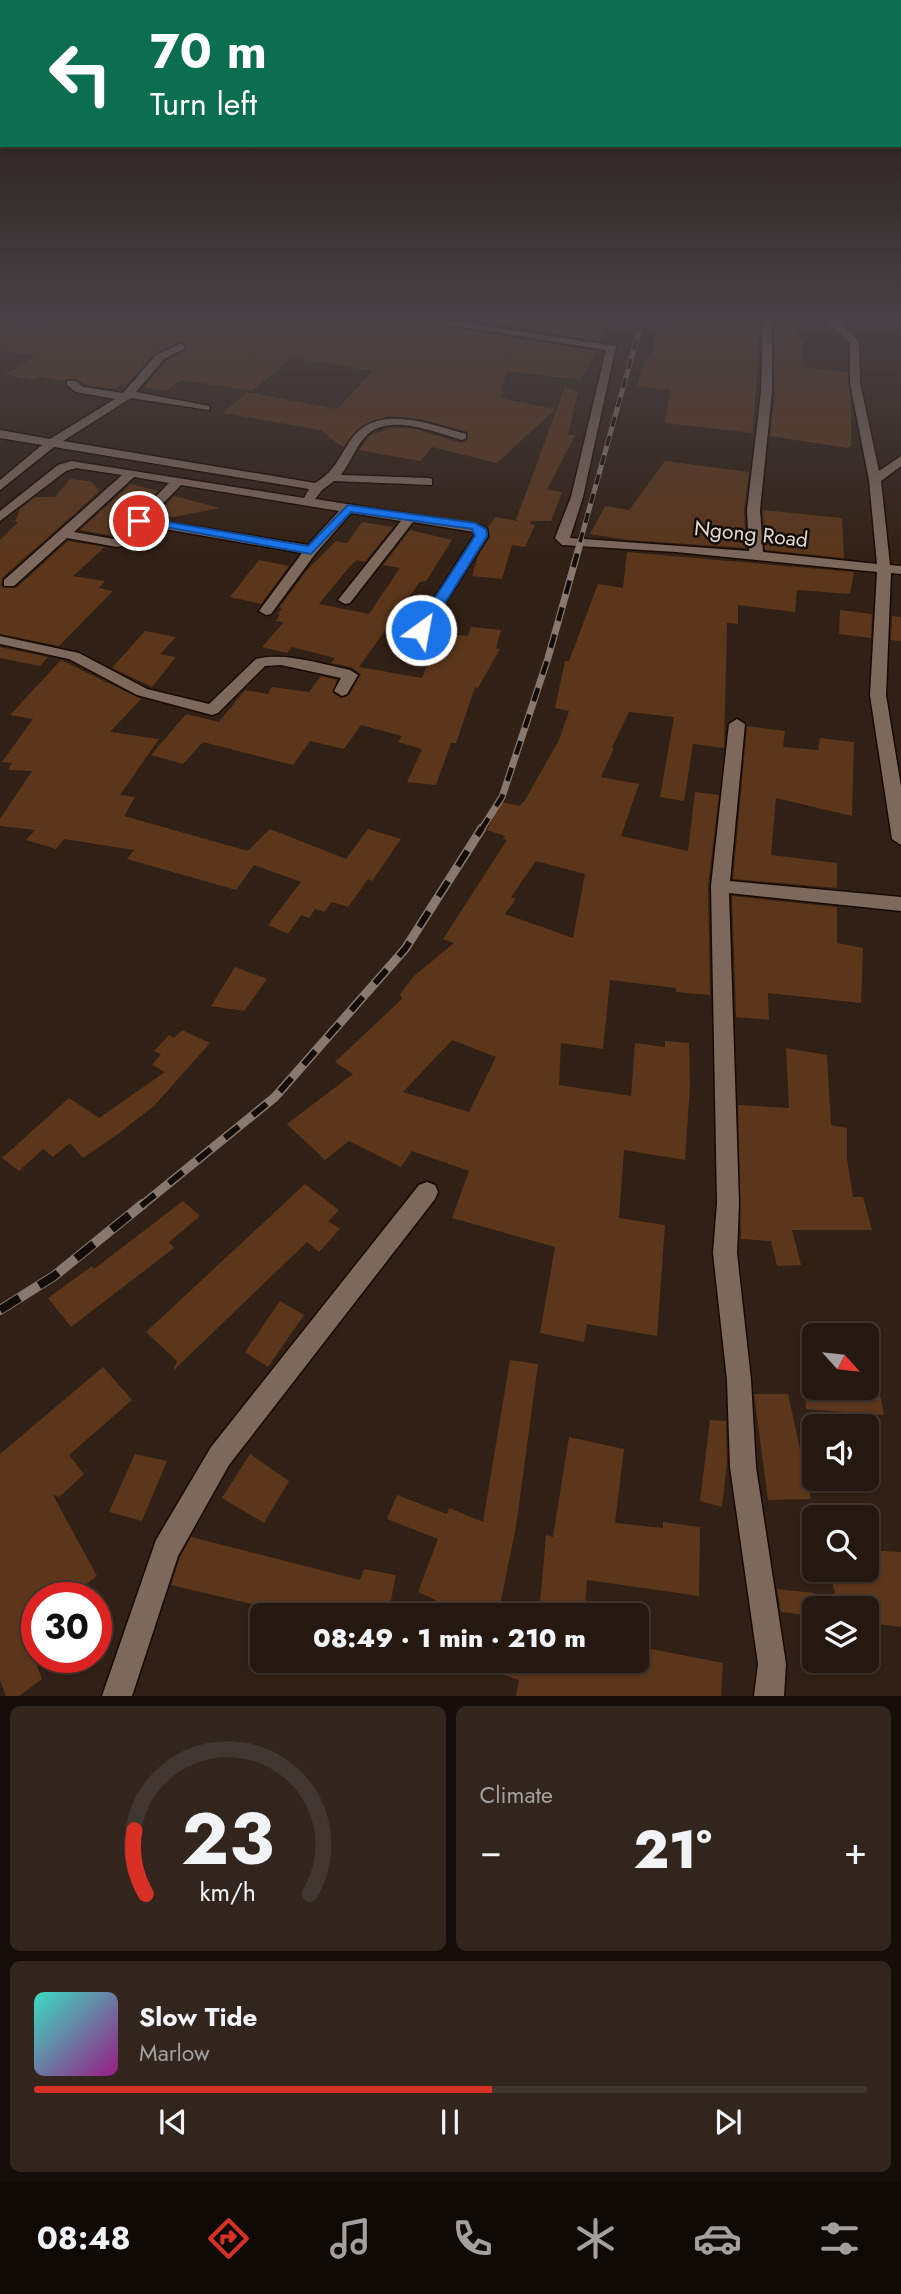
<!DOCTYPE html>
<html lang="en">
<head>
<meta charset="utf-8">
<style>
	:root { --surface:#251810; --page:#31251e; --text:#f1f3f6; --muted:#a3a09f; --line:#423730; --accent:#d93025 }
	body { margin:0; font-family:Jost,sans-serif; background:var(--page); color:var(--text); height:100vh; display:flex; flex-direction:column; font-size:26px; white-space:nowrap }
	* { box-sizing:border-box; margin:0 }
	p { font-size:23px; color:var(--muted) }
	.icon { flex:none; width:38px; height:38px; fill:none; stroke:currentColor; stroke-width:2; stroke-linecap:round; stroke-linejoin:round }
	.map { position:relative; height:1696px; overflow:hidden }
	.panel { display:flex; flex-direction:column; gap:10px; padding:10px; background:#140d09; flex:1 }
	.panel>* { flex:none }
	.guide { position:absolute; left:0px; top:0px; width:901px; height:147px; box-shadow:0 2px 5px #0004,0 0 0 2px var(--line); background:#0b6e4f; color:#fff; overflow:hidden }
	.needle { width:46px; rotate:117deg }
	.buttons { position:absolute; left:802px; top:1323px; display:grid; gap:14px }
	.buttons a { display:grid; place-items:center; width:77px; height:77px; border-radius:10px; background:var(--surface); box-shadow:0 2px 5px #0004,0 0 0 2px var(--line); font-size:35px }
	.speed { position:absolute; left:21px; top:1582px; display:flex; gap:14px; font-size:35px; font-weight:700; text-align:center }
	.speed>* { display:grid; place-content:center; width:91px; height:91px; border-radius:50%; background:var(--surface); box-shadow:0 2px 5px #0004,0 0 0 2px var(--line); line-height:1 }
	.speed .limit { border:10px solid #d22; background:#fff; color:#111 }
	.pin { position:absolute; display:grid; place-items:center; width:60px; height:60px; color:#fff; margin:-30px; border:4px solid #fff; border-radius:50%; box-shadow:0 2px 7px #0007 }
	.me { position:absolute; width:77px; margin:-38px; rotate:32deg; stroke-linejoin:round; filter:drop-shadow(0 0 5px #0008) }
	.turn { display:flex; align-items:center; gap:24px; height:147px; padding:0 35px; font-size:32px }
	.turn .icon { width:91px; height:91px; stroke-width:2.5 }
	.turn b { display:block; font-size:49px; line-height:60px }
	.big { font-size:52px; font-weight:800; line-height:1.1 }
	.panel .tile { flex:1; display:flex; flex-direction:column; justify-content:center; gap:10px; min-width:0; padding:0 24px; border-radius:10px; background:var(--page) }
	.panel .dial { align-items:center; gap:0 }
	.dial svg { height:182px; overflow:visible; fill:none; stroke:var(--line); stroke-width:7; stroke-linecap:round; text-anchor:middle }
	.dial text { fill:var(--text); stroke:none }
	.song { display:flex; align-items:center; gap:21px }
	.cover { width:84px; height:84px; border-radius:10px; background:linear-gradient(135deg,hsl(170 70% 55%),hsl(310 70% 35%)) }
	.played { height:7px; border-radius:4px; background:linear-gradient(90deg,var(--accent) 55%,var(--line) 55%) }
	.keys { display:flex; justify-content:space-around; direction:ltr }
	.heat { display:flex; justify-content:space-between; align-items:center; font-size:38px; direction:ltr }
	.panel .tiles { flex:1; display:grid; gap:10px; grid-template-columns:1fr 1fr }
	.tile:last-child { grid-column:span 2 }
	.trip { position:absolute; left:250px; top:1603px; width:399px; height:70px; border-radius:10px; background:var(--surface); box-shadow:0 2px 5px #0004,0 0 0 2px var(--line); font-weight:800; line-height:70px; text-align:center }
	.tab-bar { display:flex; height:112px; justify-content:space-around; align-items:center; background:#0f0a06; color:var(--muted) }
	.tab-bar .icon { width:49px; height:49px }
	.tab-bar .selected { color:var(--accent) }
	.tab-bar b { font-size:32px; color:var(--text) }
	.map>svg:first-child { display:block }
	.building { fill:#5b361b; fill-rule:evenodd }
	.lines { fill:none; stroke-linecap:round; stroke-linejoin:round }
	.minor-casing { stroke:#180902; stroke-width:3 }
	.minor { fill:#7d685c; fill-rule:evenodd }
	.rail-far3-casing { stroke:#887970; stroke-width:5 }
	.rail-far2-casing { stroke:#887970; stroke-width:7 }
	.rail-far1-casing { stroke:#887970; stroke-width:9 }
	.rail-casing { stroke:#887970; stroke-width:10 }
	.rail-far3 { stroke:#130c07; stroke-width:3.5; stroke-dasharray:10; stroke-linecap:butt }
	.rail-far2 { stroke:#130c07; stroke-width:4.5; stroke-dasharray:14; stroke-linecap:butt }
	.rail-far1 { stroke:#130c07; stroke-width:6; stroke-dasharray:18; stroke-linecap:butt }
	.rail { stroke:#130c07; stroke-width:8; stroke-dasharray:23; stroke-linecap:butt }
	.route { fill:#1a73e8; stroke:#114b97; stroke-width:2 }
	.labels { text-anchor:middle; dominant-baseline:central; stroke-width:5; stroke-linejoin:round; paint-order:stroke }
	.far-street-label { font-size:21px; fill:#e3d7d0; stroke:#130c07 }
</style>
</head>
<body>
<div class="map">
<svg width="901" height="1696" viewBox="0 0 901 1696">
	<rect width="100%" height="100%" fill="#312015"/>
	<g class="building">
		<polygon points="53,320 380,320 424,323 596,351 581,380 506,371 501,398 555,409 497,463 432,447 420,461 359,450 371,435 391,428 415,429 461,443 467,440 468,432 421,419 388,416 360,427 343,447 320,430 223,413 248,392 337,409 373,371 292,358 252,391 181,380 166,391 144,387 166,361 185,351 186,343 181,341 155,353 127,384 123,383 115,389 84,384 75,378 64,381 38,376 33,380 5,375 36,355 0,351 0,325 41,330"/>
		<polygon points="467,320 607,320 610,322 600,341"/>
		<polygon points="707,320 770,321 760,325 753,433 665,423 670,390 637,386 647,357 651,358 658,327 676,328 679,321 706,323"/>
		<polygon points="774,321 797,323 797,339 804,340 800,367 847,372 851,402 851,446 848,448 770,436 775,392"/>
		<polygon points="565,387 578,391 568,435 575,435 547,490 562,492 551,521 531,521 530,524 535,525 525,547 512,545 502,579 472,576 478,556 490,537 488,527 495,517 523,522 516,520"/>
		<polygon points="665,461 749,472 744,510 746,548 629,540 590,534 605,506 629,510"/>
		<polygon points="70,479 90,481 100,491 2,578 1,586 16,588 68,541 105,547 73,576 105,581 99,588 113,591 59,646 0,634 0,540 18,522 15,522 20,509 35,497 55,497"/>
		<polygon points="131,484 158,491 113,536 80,530"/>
		<polygon points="174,496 220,508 174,517 156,515"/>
		<polygon points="763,510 842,518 844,558 765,550"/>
		<polygon points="362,522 393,527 365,562 357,560 350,566 319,604 369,614 400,568 383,565 410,530 452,540 426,581 420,582 359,667 422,678 440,633 468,636 471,627 501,630 496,648 500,649 478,688 475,687 456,743 451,743 436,785 407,782 422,749 398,742 402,736 361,725 344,749 310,741 293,765 203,742 183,764 151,755 186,714 219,722 245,690 268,694 272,687 309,692 321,676 337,680 333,693 341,698 349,695 361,674 351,667 331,663 335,658 292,647 287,653 262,647 284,622 276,621 280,615 277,614 282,609 279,608 307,570 336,541 347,543"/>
		<path d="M627,552L854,572L850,594L797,590L795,612L738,605V624L727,623L724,748L693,744L684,801L660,797L674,717L629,712L612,747L614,748L601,777L639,784L621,836L688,851L695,792L719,795L708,886L710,995L676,992V988L610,980L603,1049L561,1043L559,1085L631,1096L635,1043L665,1047V1041L689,1043L690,1086L685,1160L624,1150L619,1218L665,1225L657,1336L587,1324L584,1342L540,1333L555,1247L452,1218L469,1171L412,1151L401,1167L349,1141L325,1160L287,1124L353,1074L335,1062L402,999L400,994L414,976L454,943L443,939L507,840L503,839L505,836L487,830L501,802L520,806L525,800L559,740L569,711L555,708L565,661H569L598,584L623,588ZM536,861L585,874L573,938L505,914L516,899L511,897ZM452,1040L496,1057L469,1112L403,1092Z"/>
		<polygon points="259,560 289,566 261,604 230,597"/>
		<polygon points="840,610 872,614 871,638 839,634"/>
		<polygon points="892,616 901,617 901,641 891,640"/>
		<polygon points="145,631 176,637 160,654 176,657 152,687 112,668"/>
		<polygon points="0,647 48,657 40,666 0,658"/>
		<polygon points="61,660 141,699 110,732 159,739 120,795 135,797 124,816 248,851 270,829 346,859 368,829 401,839 372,881 368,879 348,907 332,902 324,912 315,909 309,918 301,915 288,934 268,925 301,882 254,865 236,890 127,859 134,850 64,839 56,849 26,840 35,830 0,826 0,819 32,771 8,770 12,763 2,762 33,719 10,715"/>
		<polygon points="747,726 785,731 783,747 818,750 820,738 854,742 852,816 776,798 771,855 837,863 837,888 733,879"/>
		<polygon points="732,896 837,907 837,943 863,948 861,1003 768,993 769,1020 736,1017"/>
		<polygon points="235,967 267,979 244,1011 211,1006"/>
		<polygon points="182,1030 210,1043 154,1106 118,1134 83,1158 70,1143 53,1157 43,1149 19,1171 2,1158 69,1098 99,1118 165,1072 152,1065 161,1054 154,1051 169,1035 174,1038"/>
		<polygon points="786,1048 827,1055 831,1125 847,1128 847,1159 853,1197 863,1197 872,1230 792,1230 801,1265 777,1266 771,1241 741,1239 738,1105 789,1108"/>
		<polygon points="305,1184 339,1210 328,1221 340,1229 319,1252 307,1242 173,1371 177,1361 146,1332"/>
		<polygon points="183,1201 200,1216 169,1242 174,1248 71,1327 48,1298 92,1266 94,1269"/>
		<polygon points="280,1301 304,1315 268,1367 245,1352"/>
		<polygon points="510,1360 538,1364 516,1527 498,1615 431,1615 436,1600 418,1592 438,1539 387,1519 397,1495 447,1514 449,1508 483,1522"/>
		<polygon points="103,1367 132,1400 69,1455 84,1474 59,1497 53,1495 97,1576 67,1598 37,1598 37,1666 42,1679 19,1696 6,1696 0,1680 0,1454"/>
		<polygon points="805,1388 880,1394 884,1415 806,1409"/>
		<polygon points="754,1394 788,1394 811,1499 768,1500"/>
		<polygon points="710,1420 726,1421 727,1462 722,1507 700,1501"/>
		<polygon points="569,1437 624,1449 615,1523 663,1528 663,1522 700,1527 699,1596 587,1580 585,1606 578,1615 539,1615 546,1535 553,1537"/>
		<polygon points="135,1454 167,1461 142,1521 109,1512"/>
		<polygon points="250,1454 289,1481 264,1523 222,1498"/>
		<polygon points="191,1537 360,1580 364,1569 396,1575 388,1615 298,1615 171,1585 180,1557"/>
		<polygon points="866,1550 901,1552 901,1627 871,1623 869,1608 839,1608 829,1570 866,1570"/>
		<polygon points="777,1589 814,1593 814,1616 781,1612"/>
		<polygon points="646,1648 723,1663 721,1696 516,1696 519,1680 472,1664 473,1661 645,1661"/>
	</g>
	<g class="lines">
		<defs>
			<g id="minor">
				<polygon points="419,320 447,320 616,346 583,497 570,538 749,551 747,510 761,392 763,325 772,323 772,392 760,510 763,552 877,564 869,480 850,383 850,343 824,320 836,320 859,340 860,383 879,471 901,456 901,466 881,481 890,565 901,566 901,574 891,573 886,695 901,787 901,845 892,839 870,695 877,572 676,552 562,545 555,538 571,497 606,350"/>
				<path d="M180,344L184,345V349L164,359L136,392L209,406V410L131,398L63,441L315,483C333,473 339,458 350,441C376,402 429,424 466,434V438L462,440C436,433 394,414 369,433C357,443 351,462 341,475L428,478L432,479V485L334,481L322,490L315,499L480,525L487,529L488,536L411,657L406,658L399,654L474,536V532L413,522L350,603L345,604L338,600L401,521L351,513L316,553L271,614L266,615L259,611L302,553L142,525L122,546L117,547L67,538L14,586H4V580L122,475L76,468L66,471L0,521V511L58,465L71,461L304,498L309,489L54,447L0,490V480L42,445L0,438V430L50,439L115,399L76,392L67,385V381H75L83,387L123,393L156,355ZM134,477L169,483L114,539L74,532ZM181,485L339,511L308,545L148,519Z"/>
				<path d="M0,636L79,653L147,689L209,704L256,659C286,652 320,664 350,670L358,675L347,694L342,696L334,691L341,678L281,665L265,666L218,713L212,715L137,695L69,659L0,644Z"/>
				<polygon points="737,719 745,724 730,881 901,897 901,911 729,893 739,1203 737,1253 751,1380 756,1467 786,1664 784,1696 754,1696 758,1664 730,1467 727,1380 713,1253 717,1203 711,886 729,724"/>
				<polygon points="427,1182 435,1185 438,1192 435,1199 229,1465 178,1556 132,1696 102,1696 156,1540 211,1447 419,1185"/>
			</g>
		</defs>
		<use href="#minor" class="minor-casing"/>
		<use href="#minor" class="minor"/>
		<defs>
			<polyline id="rail-far3" points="580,542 642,320"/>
			<polyline id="rail-far2" points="481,830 502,797 548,658 581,540"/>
			<polyline id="rail-far1" points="141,1206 275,1097 405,949 482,828"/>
			<polyline id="rail" points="0,1310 54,1276 143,1204"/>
		</defs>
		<use href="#rail-far3" class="rail-far3-casing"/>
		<use href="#rail-far2" class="rail-far2-casing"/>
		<use href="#rail-far1" class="rail-far1-casing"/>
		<use href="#rail" class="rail-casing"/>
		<use href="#rail-far3" class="rail-far3"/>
		<use href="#rail-far2" class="rail-far2"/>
		<use href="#rail-far1" class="rail-far1"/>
		<use href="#rail" class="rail"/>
	</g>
	<linearGradient id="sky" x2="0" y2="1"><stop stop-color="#1b120c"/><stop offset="0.57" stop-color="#484246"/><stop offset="1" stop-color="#484246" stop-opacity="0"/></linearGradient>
	<rect width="901" height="558" fill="url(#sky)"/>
	<polygon class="route" points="348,505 475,523 486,529 487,536 426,633 414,630 475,536 472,529 351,512 311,554 133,521 139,517 308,546"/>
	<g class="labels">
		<g class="far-street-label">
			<text transform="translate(751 534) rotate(6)">Ngong Road</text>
		</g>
	</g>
</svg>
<div class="buttons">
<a><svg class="needle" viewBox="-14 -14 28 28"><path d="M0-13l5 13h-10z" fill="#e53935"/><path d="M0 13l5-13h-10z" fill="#a3a09f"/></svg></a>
<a><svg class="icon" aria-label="sound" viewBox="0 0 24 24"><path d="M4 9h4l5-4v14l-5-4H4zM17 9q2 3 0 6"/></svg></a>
<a><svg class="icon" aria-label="search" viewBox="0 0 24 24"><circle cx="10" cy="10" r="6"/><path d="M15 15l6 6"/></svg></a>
<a><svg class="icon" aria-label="layers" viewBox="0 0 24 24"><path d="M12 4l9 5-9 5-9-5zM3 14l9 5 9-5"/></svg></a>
</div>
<div class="speed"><div class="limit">30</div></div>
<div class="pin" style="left:139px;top:521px;background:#d93025"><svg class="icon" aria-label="arrive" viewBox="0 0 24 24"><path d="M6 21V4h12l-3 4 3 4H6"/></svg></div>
<svg class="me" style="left:421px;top:630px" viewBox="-20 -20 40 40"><circle r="17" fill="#1a73e8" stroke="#fff" stroke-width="3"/><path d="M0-11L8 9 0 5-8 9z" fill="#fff"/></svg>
<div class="trip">08:49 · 1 min · 210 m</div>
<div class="guide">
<div class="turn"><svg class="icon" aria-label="left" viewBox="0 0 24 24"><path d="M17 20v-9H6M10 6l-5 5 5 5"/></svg><div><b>70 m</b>Turn left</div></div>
</div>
</div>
<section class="panel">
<div class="tiles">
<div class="tile dial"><svg viewBox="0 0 100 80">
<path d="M14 69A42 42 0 1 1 86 69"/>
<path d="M14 69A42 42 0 0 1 9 41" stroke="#d93025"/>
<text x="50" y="56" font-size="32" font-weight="700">23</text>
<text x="50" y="72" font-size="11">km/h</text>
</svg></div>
<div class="tile"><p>Climate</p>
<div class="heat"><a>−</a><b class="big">21°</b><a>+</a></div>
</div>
<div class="tile">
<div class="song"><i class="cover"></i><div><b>Slow Tide</b><p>Marlow</p></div></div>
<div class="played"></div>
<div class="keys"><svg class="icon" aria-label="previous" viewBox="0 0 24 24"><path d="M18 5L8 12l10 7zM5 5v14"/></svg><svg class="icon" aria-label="pause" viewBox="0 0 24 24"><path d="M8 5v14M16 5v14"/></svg><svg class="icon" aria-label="next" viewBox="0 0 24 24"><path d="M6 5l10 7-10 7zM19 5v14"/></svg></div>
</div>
</div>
</section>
<nav class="tab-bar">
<b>08:48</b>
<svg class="icon selected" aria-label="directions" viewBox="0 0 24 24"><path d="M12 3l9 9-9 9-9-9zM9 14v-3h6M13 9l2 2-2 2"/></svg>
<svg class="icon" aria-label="music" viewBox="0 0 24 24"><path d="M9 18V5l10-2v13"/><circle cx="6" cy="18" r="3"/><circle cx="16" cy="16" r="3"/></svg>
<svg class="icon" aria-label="phone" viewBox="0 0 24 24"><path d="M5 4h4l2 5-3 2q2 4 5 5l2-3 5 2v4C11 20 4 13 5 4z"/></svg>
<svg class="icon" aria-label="climate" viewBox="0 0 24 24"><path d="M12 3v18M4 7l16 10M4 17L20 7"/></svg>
<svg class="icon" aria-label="car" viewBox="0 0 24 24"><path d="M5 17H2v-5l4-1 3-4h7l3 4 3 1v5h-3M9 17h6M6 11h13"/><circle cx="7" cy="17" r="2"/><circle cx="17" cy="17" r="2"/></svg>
<svg class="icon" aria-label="filters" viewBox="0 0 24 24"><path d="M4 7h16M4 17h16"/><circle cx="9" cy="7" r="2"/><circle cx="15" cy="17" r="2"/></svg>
</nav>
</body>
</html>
